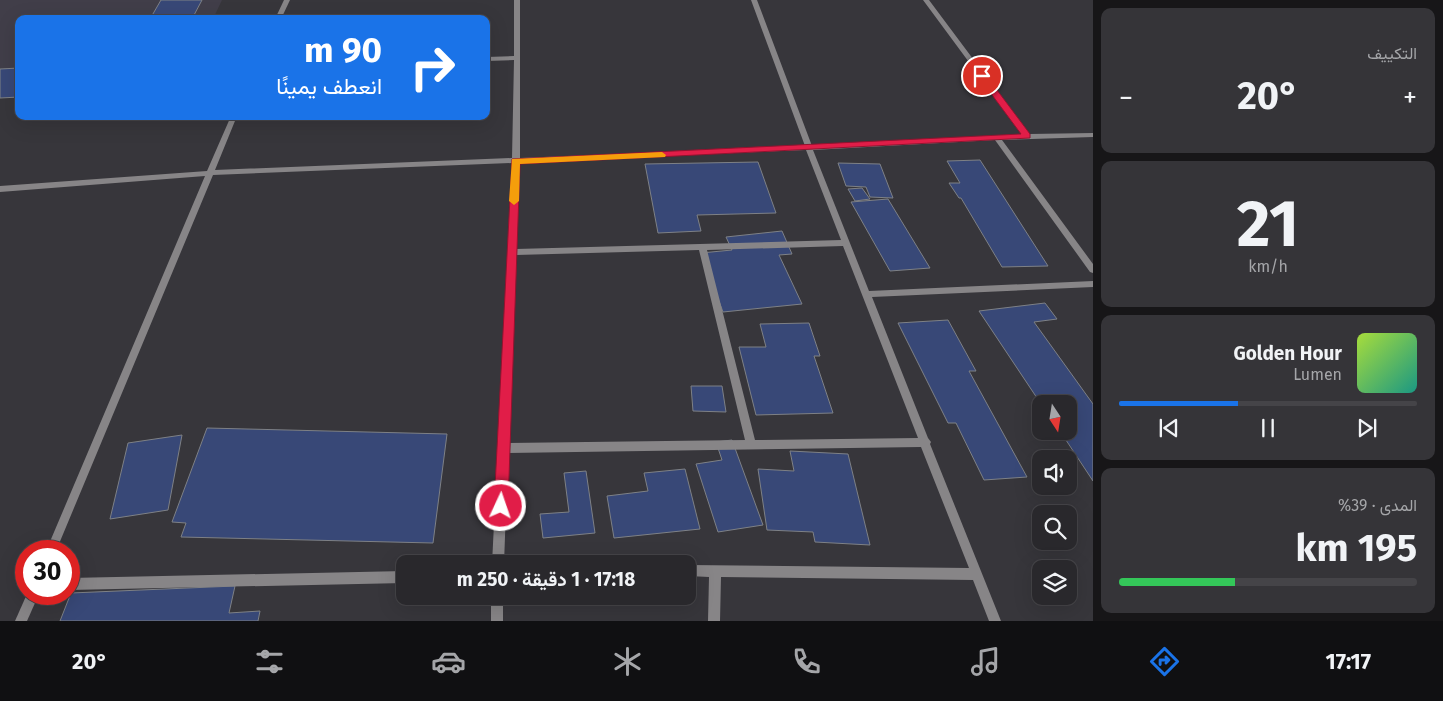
<!DOCTYPE html>
<html lang="ar">
<head>
<meta charset="utf-8">
<style>
	:root { --surface:#29282c; --page:#353438; --text:#f1f3f6; --muted:#a5a6a9; --line:#454448; --accent:#1a73e8 }
	body { margin:0; font-family:"Fira Sans",Vazirmatn,sans-serif; background:var(--page); color:var(--text); direction:rtl; height:100vh; display:flex; flex-direction:column; font-size:19px; white-space:nowrap }
	* { box-sizing:border-box; margin:0 }
	p { font-size:16px; color:var(--muted) }
	.icon { flex:none; width:28px; height:28px; fill:none; stroke:currentColor; stroke-width:2; stroke-linecap:round; stroke-linejoin:round }
	.map { position:relative; flex:1; overflow:hidden; direction:ltr }
	.details { display:flex; flex-direction:column; gap:8px; padding:8px; background:#171618; width:350px }
	.details>* { flex:none }
	.hud { position:absolute; left:15px; top:15px; width:475px; height:105px; border-radius:10px; box-shadow:0 5px 20px #0002,0 0 0 1px var(--line); direction:rtl; background:#1a73e8; color:#fff; overflow:hidden }
	.needle { width:32px; rotate:168deg }
	.controls { position:absolute; left:1032px; top:395px; display:grid; gap:10px }
	.controls a { display:grid; place-items:center; width:45px; height:45px; border-radius:10px; background:var(--surface); box-shadow:0 5px 20px #0002,0 0 0 1px var(--line); font-size:25px }
	.speed { position:absolute; left:15px; top:540px; display:flex; gap:10px; font-size:25px; font-weight:700; text-align:center }
	.speed>* { display:grid; place-content:center; width:65px; height:65px; border-radius:50%; background:var(--surface); box-shadow:0 5px 20px #0002,0 0 0 1px var(--line); line-height:1 }
	.speed .limit { border:8px solid #d22; background:#fff; color:#111 }
	.pin { position:absolute; display:grid; place-items:center; width:42px; height:42px; color:#fff; margin:-21px; border:2px solid #fff; border-radius:50%; box-shadow:0 1px 5px #0007 }
	.me { position:absolute; width:55px; margin:-28px; rotate:3deg; stroke-linejoin:round; filter:drop-shadow(0 0 4px #0008) }
	.turn { display:flex; align-items:center; gap:18px; height:105px; padding:0 25px; font-size:22px }
	.turn .icon { width:65px; height:65px; stroke-width:2.5 }
	.turn b { display:block; font-size:35px; line-height:42px }
	.big { font-size:38px; font-weight:700; line-height:1.1 }
	.details .widget { flex:1; display:flex; flex-direction:column; justify-content:center; gap:8px; min-width:0; padding:0 18px; border-radius:10px; background:var(--page) }
	.details .dial { align-items:center; gap:0 }
	.dial b { font-size:65px; line-height:1 }
	.song { display:flex; align-items:center; gap:15px }
	.cover { width:60px; height:60px; border-radius:8px; background:linear-gradient(135deg,hsl(80 70% 55%),hsl(170 70% 35%)) }
	.played { height:5px; border-radius:2px; background:linear-gradient(90deg,var(--accent) 40%,var(--line) 40%) }
	.keys { display:flex; justify-content:space-around; direction:ltr }
	.heat { display:flex; justify-content:space-between; align-items:center; font-size:28px; direction:ltr }
	.charge { height:8px; border-radius:4px; background:linear-gradient(90deg,#34c759 39%,var(--line) 0) }
	.trip { position:absolute; left:396px; top:555px; width:300px; height:50px; border-radius:10px; background:var(--surface); box-shadow:0 5px 20px #0002,0 0 0 1px var(--line); font-weight:700; line-height:50px; text-align:center; direction:rtl }
	.tabs { display:flex; height:80px; justify-content:space-around; align-items:center; background:#101012; color:var(--muted) }
	.tabs .icon { width:35px; height:35px }
	.tabs .current { color:var(--accent) }
	.tabs b { font-size:22px; color:var(--text) }
	main { display:flex; flex:1; min-height:0 }
	.map>svg:first-child { display:block }
	.built { fill:#413e49 }
	.building { fill:#384877; stroke:#7e8186 }
	.lines { fill:none; stroke-linecap:round; stroke-linejoin:round }
	.minor { fill:#878587; fill-rule:evenodd }
	.route { fill:#e11d48; stroke:#92132f }
	.slow { fill:#f59e0b }
</style>
</head>
<body>
<main>
<section class="details">
<div class="widget"><p>التكييف</p>
<div class="heat"><a>−</a><b class="big">20°</b><a>+</a></div>
</div>
<div class="widget dial"><b>21</b><p>km/h</p></div>
<div class="widget">
<div class="song"><i class="cover"></i><div><b>Golden Hour</b><p>Lumen</p></div></div>
<div class="played"></div>
<div class="keys"><svg class="icon" aria-label="previous" viewBox="0 0 24 24"><path d="M18 5L8 12l10 7zM5 5v14"/></svg><svg class="icon" aria-label="pause" viewBox="0 0 24 24"><path d="M8 5v14M16 5v14"/></svg><svg class="icon" aria-label="next" viewBox="0 0 24 24"><path d="M6 5l10 7-10 7zM19 5v14"/></svg></div>
</div>
<div class="widget"><p>المدى · 39%</p><b class="big">195 km</b><div class="charge"></div></div>
</section>
<div class="map">
<svg width="1093" height="621" viewBox="0 0 1093 621">
	<rect width="100%" height="100%" fill="#37363b"/>
	<polygon class="built" points="0,0 222,0 213,19 19,19 19,88 0,89"/>
	<g class="building">
		<polygon points="161,0 202,0 193,17 210,17 209,19 150,19"/>
		<polygon points="19,68 19,97 0,98 0,69"/>
		<polygon points="980,160 1048,266 1002,267 961,198 959,198 949,183 960,183 947,161"/>
		<polygon points="758,162 776,213 697,215 701,231 658,233 645,164"/>
		<polygon points="838,163 880,164 893,198 870,197 866,187 846,186"/>
		<polygon points="862,188 870,199 855,201 848,189"/>
		<polygon points="888,199 930,268 890,271 851,202"/>
		<polygon points="782,231 792,254 779,255 802,304 723,312 701,253 732,250 726,237"/>
		<polygon points="1045,303 1057,319 1034,322 1093,404 1093,481 1060,431 1069,431 1069,404 1041,404 979,311"/>
		<polygon points="948,320 976,371 969,371 1027,477 984,480 956,423 948,423 898,323"/>
		<polygon points="809,323 820,356 814,356 833,413 756,415 739,347 766,347 760,324"/>
		<polygon points="691,386 722,386 726,412 693,411"/>
		<polygon points="207,428 447,434 433,543 181,537 186,523 172,522"/>
		<polygon points="182,435 168,510 110,519 128,443"/>
		<polygon points="732,440 763,525 718,532 696,464 722,460 716,442"/>
		<polygon points="790,451 848,454 870,545 815,542 813,532 767,530 758,469 794,471"/>
		<polygon points="685,469 700,529 614,538 607,496 648,491 644,473"/>
		<polygon points="586,471 595,533 543,538 540,514 569,512 564,473"/>
		<polygon points="235,586 229,613 260,611 258,621 60,621 71,593"/>
	</g>
	<g class="lines">
		<g class="minor">
			<polygon points="284,0 290,0 281,19 275,19"/>
			<path d="M514,0H520V158L805,146L751,0H757L812,146L1022,134L923,0H929L1029,134L1093,133V137L1002,140L1093,264V273L1090,272L995,140L813,150L869,291L1093,281V287L872,297L928,438L931,442L930,444L1001,621H989L973,580L721,577L720,621H708L709,577L688,576V565L969,568L921,447L508,453L504,564H492L512,163L213,175L56,551H46L205,176L0,192V186L207,171L231,116H237L215,170L512,158L514,60L486,61V57L514,56ZM806,150L841,240L516,249L520,162ZM843,246L918,438L755,440L707,250ZM699,250L745,440L508,443L516,255Z"/>
			<polygon points="405,571 405,583 69,590 69,578"/>
			<polygon points="27,594 39,594 27,621 15,621"/>
			<rect x="491" y="596" width="12" height="25"/>
		</g>
	</g>
	<polygon class="route" points="979,74 985,74 1030,134 1030,138 520,164 508,506 506,511 501,512 496,511 494,506 512,159 1021,134 978,76"/>
	<polygon class="slow" points="662,152 666,155 665,157 520,164 519,201 514,205 509,201 512,159"/>
</svg>
<div class="controls">
<a><svg class="needle" viewBox="-14 -14 28 28"><path d="M0-13l5 13h-10z" fill="#e53935"/><path d="M0 13l5-13h-10z" fill="#a5a6a9"/></svg></a>
<a><svg class="icon" aria-label="sound" viewBox="0 0 24 24"><path d="M4 9h4l5-4v14l-5-4H4zM17 9q2 3 0 6"/></svg></a>
<a><svg class="icon" aria-label="search" viewBox="0 0 24 24"><circle cx="10" cy="10" r="6"/><path d="M15 15l6 6"/></svg></a>
<a><svg class="icon" aria-label="layers" viewBox="0 0 24 24"><path d="M12 4l9 5-9 5-9-5zM3 14l9 5 9-5"/></svg></a>
</div>
<div class="speed"><div class="limit">30</div></div>
<div class="pin" style="left:982px;top:76px;background:#d93025"><svg class="icon" aria-label="arrive" viewBox="0 0 24 24"><path d="M6 21V4h12l-3 4 3 4H6"/></svg></div>
<svg class="me" style="left:501px;top:506px" viewBox="-20 -20 40 40"><circle r="17" fill="#e11d48" stroke="#fff" stroke-width="3"/><path d="M0-11L8 9 0 5-8 9z" fill="#fff"/></svg>
<div class="trip">17:18 · 1 دقيقة · 250 m</div>
<div class="hud">
<div class="turn"><svg class="icon" aria-label="right" viewBox="0 0 24 24"><path d="M7 20v-9h11M14 6l5 5-5 5"/></svg><div><b>90 m</b>انعطف يمينًا</div></div>
</div>
</div>
</main>
<nav class="tabs">
<b>17:17</b>
<svg class="icon current" aria-label="directions" viewBox="0 0 24 24"><path d="M12 3l9 9-9 9-9-9zM9 14v-3h6M13 9l2 2-2 2"/></svg>
<svg class="icon" aria-label="music" viewBox="0 0 24 24"><path d="M9 18V5l10-2v13"/><circle cx="6" cy="18" r="3"/><circle cx="16" cy="16" r="3"/></svg>
<svg class="icon" aria-label="phone" viewBox="0 0 24 24"><path d="M5 4h4l2 5-3 2q2 4 5 5l2-3 5 2v4C11 20 4 13 5 4z"/></svg>
<svg class="icon" aria-label="climate" viewBox="0 0 24 24"><path d="M12 3v18M4 7l16 10M4 17L20 7"/></svg>
<svg class="icon" aria-label="car" viewBox="0 0 24 24"><path d="M5 17H2v-5l4-1 3-4h7l3 4 3 1v5h-3M9 17h6M6 11h13"/><circle cx="7" cy="17" r="2"/><circle cx="17" cy="17" r="2"/></svg>
<svg class="icon" aria-label="filters" viewBox="0 0 24 24"><path d="M4 7h16M4 17h16"/><circle cx="9" cy="7" r="2"/><circle cx="15" cy="17" r="2"/></svg>
<b>20°</b>
</nav>
</body>
</html>
